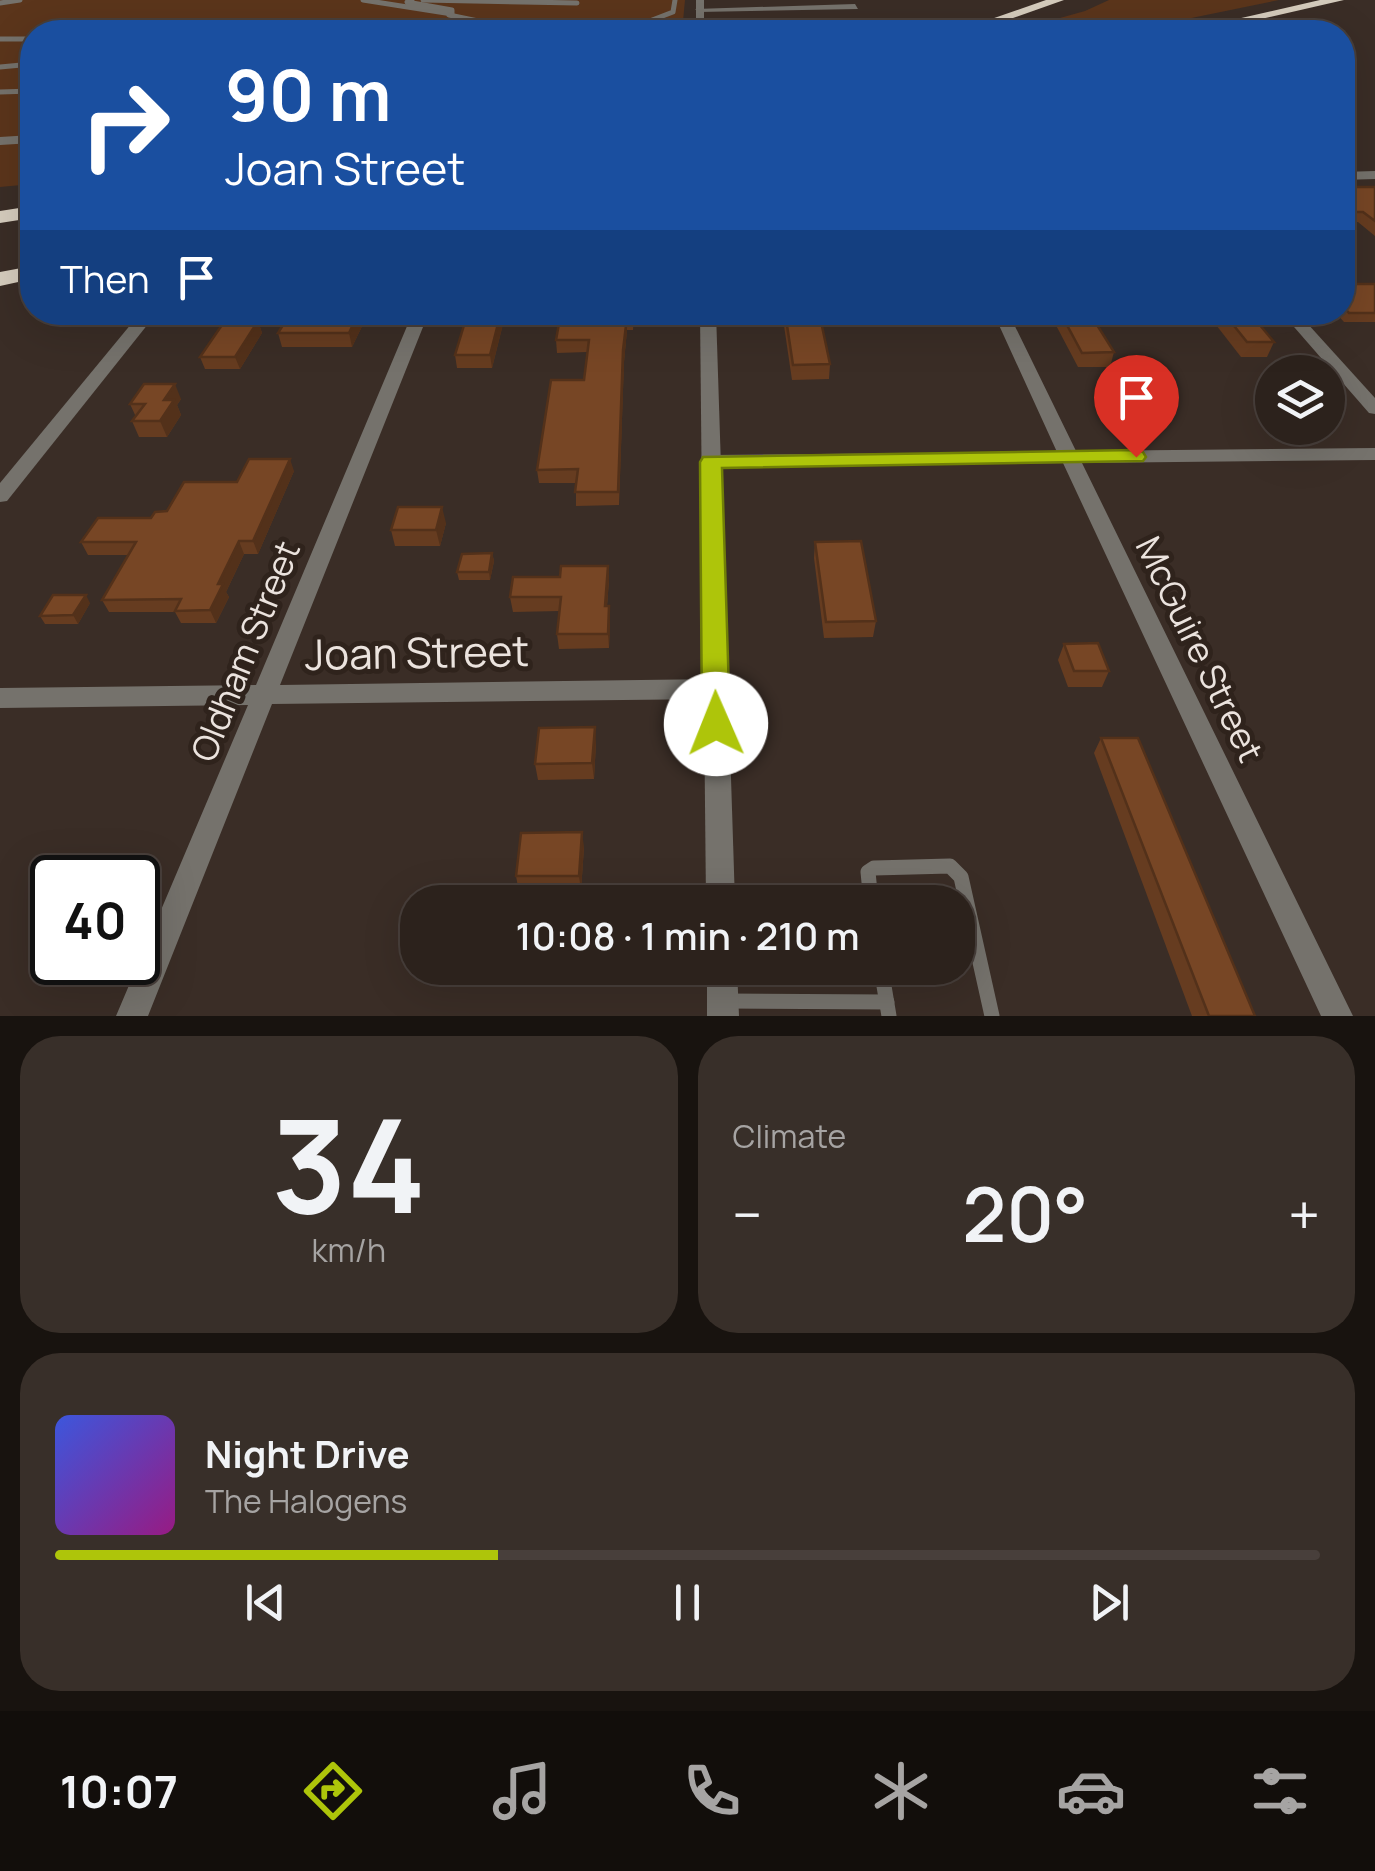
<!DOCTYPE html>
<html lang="en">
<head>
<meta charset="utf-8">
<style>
	:root { --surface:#2c221c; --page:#382f29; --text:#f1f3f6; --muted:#a6a4a3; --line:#483f3b; --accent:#aec50a }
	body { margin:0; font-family:Manrope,sans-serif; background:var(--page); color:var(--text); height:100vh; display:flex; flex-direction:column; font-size:38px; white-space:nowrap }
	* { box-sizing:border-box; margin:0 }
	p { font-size:32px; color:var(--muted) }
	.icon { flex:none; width:55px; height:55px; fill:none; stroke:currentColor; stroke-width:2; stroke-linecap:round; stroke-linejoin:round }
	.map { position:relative; height:1016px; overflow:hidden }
	.panel { display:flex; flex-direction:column; gap:20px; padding:20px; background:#18130f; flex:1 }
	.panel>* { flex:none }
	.hud { position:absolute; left:20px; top:20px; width:1335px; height:305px; border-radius:40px; box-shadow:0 10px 40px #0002,0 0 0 2px var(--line); background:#1a4fa0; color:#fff; overflow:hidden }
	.tools { position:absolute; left:1255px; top:355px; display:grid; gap:20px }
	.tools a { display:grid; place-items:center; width:90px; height:90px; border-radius:50%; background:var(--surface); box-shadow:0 10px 40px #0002,0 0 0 2px var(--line); font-size:50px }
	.speed { position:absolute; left:30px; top:855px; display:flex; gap:20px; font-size:50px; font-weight:700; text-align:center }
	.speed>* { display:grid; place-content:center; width:130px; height:130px; border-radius:50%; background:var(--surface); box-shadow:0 10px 40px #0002,0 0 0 2px var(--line); line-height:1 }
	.speed .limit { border:5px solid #111; border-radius:15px; background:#fff; color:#111 }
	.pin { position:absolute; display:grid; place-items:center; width:85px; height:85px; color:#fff; margin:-102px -42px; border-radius:50% 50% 50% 0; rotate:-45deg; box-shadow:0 0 10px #0007 }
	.pin .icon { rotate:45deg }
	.me { position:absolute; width:110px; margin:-55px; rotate:359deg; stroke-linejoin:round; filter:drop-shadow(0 0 8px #0008) }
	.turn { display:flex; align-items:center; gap:35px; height:210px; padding:0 40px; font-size:45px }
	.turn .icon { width:130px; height:130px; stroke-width:2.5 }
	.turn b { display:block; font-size:70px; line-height:85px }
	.then { display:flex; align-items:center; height:95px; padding:0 40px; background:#0003; gap:20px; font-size:38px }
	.big { font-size:75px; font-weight:600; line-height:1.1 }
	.panel .widget { flex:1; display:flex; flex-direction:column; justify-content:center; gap:15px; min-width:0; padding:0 35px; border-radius:40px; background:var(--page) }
	.panel .dial { align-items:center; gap:0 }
	.dial b { font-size:130px; line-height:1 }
	.song { display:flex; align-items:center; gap:30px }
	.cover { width:120px; height:120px; border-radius:15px; background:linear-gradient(135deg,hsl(230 70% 55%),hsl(310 70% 35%)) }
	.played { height:10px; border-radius:5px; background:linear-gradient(90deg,var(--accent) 35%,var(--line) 35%) }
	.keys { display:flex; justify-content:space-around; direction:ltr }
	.heat { display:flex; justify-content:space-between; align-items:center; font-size:55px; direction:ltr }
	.panel .tiles { flex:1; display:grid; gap:20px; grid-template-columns:1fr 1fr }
	.widget:last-child { grid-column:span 2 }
	.trip { position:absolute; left:400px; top:885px; width:575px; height:100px; border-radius:40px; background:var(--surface); box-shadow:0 10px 40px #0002,0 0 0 2px var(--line); font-weight:600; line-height:100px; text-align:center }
	.menu { display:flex; height:160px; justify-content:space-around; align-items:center; background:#120e0b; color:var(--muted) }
	.menu .icon { width:70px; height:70px }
	.menu .active { color:var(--accent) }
	.menu b { font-size:45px; color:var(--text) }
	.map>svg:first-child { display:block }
	.green { fill:#5b351b }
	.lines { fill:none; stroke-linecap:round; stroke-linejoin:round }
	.service-far2 { stroke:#75726c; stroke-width:5 }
	.service-far1 { stroke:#75726c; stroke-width:8 }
	.service { stroke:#75726c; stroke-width:15 }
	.minor { fill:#75726c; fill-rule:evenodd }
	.tertiary { fill:#75726c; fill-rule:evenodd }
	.motorway { fill:#d5ccbd; fill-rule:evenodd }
	.wall { fill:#663c20 }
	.shaded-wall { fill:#53311a }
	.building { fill:#774625; stroke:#53311a; stroke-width:2.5 }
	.route { fill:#aec50a; stroke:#718006; stroke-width:2.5 }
	.labels { text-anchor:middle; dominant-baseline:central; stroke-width:10; stroke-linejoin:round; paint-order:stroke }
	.street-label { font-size:35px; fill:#ebe3de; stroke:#2f231c }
	.near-street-label { font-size:42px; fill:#ebe3de; stroke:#2f231c }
</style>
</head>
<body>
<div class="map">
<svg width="1375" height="1016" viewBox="0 0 1375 1016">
	<rect width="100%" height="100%" fill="#3a2d26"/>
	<g class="green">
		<polygon points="0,0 685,0 682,32 32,32 32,184 0,187"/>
		<polygon points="1109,0 1279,0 1123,32 1010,32 1085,11"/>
	</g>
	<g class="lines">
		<g class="service-far2">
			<polyline points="363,0 452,14 452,10 407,2 412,0"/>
			<polyline points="423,0 577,3"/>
			<polyline points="0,3 20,0"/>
			<polyline points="195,32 202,32"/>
			<polyline points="438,32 478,21 449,15"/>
			<polyline points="621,32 673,12 675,0"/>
			<polyline points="0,39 32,39"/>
			<polyline points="0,67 32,64"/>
			<polyline points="0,92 32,91"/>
		</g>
		<polyline class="service-far1" points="0,141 32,139"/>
		<g class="service">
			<polyline points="871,902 868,872 874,868 950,866 961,877 992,1016"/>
			<polyline points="881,968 889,1016"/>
			<polyline points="726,1001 887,1002"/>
		</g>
		<g class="minor">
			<polygon points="855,4 858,9 699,12 695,9"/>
			<polygon points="1375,171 1375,179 1342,180 1342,172"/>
			<polygon points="141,312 156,314 7,501 0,502 0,483"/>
			<polygon points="413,312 429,312 280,685 716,679 725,682 728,689 725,696 716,699 272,704 148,1016 116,1016 248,705 0,708 0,688 256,685"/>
			<polygon points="993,312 1008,312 1076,451 1375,448 1375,460 1082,463 1353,1016 1321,1016 1063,463 711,467 702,461 711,455 1057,452"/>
			<polygon points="1281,312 1297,312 1375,398 1375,414 1369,413"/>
		</g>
		<g class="tertiary">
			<rect x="696" y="0" width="8" height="32"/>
			<polygon points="700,312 716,312 735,902 706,902"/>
			<polygon points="707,968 737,968 739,1016 707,1016"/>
		</g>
		<g class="motorway">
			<polygon points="1046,0 1064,0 973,32 954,32"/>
			<polygon points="1320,0 1344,0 1204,32 1180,32"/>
			<polygon points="32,206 32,218 0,223 0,211"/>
			<polygon points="32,266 32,279 0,286 0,272"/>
		</g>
	</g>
	<g class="wall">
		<polygon points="1342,187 1375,187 1375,236 1358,222 1342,223"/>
		<polygon points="1342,284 1375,284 1375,322 1344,322 1335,312 1342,312"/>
		<polygon points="291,312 367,312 368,314 352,347 282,347 278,333"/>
		<polygon points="634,312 633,330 627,330 624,362 619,505 576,506 576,483 539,483 537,470 584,380 587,352 557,353 556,340"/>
		<polygon points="782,312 819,312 830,364 829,379 792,380"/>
		<polygon points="1049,312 1091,312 1091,315 1114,352 1110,367 1078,367"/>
		<polygon points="1206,312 1249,312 1274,342 1267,357 1241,357"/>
		<polygon points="505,316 492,368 457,368 455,355"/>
		<polygon points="258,321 262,333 240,369 205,369 200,357"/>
		<polygon points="181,399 177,405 181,415 167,437 139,437 132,421 136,417 130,404"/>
		<polygon points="294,471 258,554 244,554 226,592 229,597 216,623 181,623 175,612 109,612 102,600 128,555 88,555 81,542 151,518 237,482"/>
		<polygon points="446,523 440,546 395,546 391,530"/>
		<polygon points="815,542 876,621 873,637 824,638 814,558"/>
		<polygon points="492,553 494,561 490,580 459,580 457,572"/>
		<polygon points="608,566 609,580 607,606 610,620 609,648 559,649 557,634 560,611 513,612 510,597 560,577"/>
		<polygon points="90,603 78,624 45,624 40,616"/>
		<polygon points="1064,644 1109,671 1102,687 1068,687 1058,660"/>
		<polygon points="1101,738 1255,1016 1192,1016 1094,753"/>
		<polygon points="596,743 594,779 538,780 535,764"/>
		<polygon points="584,847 581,891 519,892 516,876"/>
	</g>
	<g class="shaded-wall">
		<polygon points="359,312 367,312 368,314 352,347 349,333"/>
		<polygon points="501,312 505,312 505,316 492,368 490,355"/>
		<polygon points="627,317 627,330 624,362 619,505 623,350"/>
		<polygon points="258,321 262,333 240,369 235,357"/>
		<polygon points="175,384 181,399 177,405 181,415 167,437 160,421 164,400"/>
		<polygon points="290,459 294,471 258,554 253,541"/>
		<polygon points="442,507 446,523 440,546 436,530"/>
		<polygon points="239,541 244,554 226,592 229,597 216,623 210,610 218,584"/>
		<polygon points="492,553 494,561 490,580 489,572"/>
		<polygon points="608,566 609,580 606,620 605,606"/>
		<polygon points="86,595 90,603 78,624 73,615"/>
		<polygon points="609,606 610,620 609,648 608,634"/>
		<polygon points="595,727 596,743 594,779 592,763"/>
		<polygon points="582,832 584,847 581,891 579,876"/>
	</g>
	<g class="building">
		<polygon points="1342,187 1375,187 1375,221 1363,212 1342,212"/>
		<polygon points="1342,284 1375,284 1375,313 1349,313 1342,306"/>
		<polygon points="291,312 359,312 349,333 278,333"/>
		<polygon points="468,312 501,312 490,355 455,355"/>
		<polygon points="561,312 633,312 632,317 627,317 623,350 618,492 575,492 578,469 537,470 551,380 584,380 589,340 556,340"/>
		<polygon points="785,312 819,312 830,364 793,365"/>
		<polygon points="1060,312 1089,312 1114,352 1082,353"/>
		<polygon points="1223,312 1249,312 1274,342 1247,342"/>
		<polygon points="258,321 235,357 200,357 224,322"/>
		<polygon points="144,384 175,384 164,400 174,400 160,421 132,421 145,404 130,404"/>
		<polygon points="249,459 290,459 253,541 239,541 218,584 223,584 210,610 175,611 181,599 102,600 136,542 81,542 98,518 151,518 155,512 167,511 184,482 237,482"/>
		<polygon points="398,507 442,507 436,530 391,530"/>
		<polygon points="861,541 876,621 826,622 815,542"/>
		<polygon points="492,553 489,572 457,572 462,554"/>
		<polygon points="561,566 608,566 605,606 609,606 608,634 557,634 561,597 510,597 513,577 560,577"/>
		<polygon points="53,595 86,595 73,615 40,616"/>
		<polygon points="1098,643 1109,671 1074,671 1064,644"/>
		<polygon points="595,727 592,763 535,764 539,728"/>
		<polygon points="1101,738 1138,738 1255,1016 1209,1016"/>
		<polygon points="582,832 579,876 516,876 521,833"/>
	</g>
	<polygon class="route" points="1136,450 1143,452 1146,457 1143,461 722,468 730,724 726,733 716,736 706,733 702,724 700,462 703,457"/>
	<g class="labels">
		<g class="street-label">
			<text transform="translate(1200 649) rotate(64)">McGuire Street</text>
			<text transform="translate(245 651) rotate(-68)">Oldham Street</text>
		</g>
		<g class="near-street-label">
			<text transform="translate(417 652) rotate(-1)">Joan Street</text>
		</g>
	</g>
</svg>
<div class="tools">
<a><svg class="icon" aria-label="layers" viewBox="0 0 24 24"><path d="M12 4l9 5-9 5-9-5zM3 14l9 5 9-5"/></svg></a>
</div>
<div class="speed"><div class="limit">40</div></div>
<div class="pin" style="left:1136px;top:457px;background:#d93025"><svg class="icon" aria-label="arrive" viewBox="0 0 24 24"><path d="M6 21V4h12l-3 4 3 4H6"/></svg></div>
<svg class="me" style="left:716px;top:724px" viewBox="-20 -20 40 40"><circle r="19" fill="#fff"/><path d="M0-13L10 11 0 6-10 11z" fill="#aec50a"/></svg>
<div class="trip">10:08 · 1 min · 210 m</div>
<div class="hud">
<div class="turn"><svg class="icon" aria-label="right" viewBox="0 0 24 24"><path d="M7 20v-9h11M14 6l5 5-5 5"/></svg><div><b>90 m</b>Joan Street</div></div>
<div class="then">Then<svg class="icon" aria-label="arrive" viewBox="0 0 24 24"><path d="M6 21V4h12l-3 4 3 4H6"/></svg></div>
</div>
</div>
<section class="panel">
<div class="tiles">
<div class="widget dial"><b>34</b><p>km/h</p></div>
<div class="widget"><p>Climate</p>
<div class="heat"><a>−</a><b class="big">20°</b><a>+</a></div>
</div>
<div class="widget">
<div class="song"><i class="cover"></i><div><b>Night Drive</b><p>The Halogens</p></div></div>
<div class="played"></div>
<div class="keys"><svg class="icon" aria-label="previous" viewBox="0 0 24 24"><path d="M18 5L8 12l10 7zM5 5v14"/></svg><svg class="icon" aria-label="pause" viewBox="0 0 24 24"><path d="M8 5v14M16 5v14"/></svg><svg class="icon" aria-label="next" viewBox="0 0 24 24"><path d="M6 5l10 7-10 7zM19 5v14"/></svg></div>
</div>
</div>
</section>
<nav class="menu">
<b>10:07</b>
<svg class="icon active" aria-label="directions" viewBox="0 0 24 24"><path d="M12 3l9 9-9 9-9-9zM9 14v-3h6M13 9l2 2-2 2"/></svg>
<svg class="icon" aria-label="music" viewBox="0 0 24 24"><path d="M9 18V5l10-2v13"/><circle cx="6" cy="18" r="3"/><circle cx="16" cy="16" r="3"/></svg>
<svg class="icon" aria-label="phone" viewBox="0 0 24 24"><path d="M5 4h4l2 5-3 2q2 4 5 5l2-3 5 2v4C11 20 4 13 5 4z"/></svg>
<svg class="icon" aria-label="climate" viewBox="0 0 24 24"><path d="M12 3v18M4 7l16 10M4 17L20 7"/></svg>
<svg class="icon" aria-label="car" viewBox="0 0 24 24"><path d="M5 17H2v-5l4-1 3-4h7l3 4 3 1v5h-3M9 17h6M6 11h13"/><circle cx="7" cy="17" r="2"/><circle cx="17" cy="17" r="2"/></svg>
<svg class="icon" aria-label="filters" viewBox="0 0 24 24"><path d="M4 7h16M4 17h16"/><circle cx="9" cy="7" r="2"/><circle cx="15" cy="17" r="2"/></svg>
</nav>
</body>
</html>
